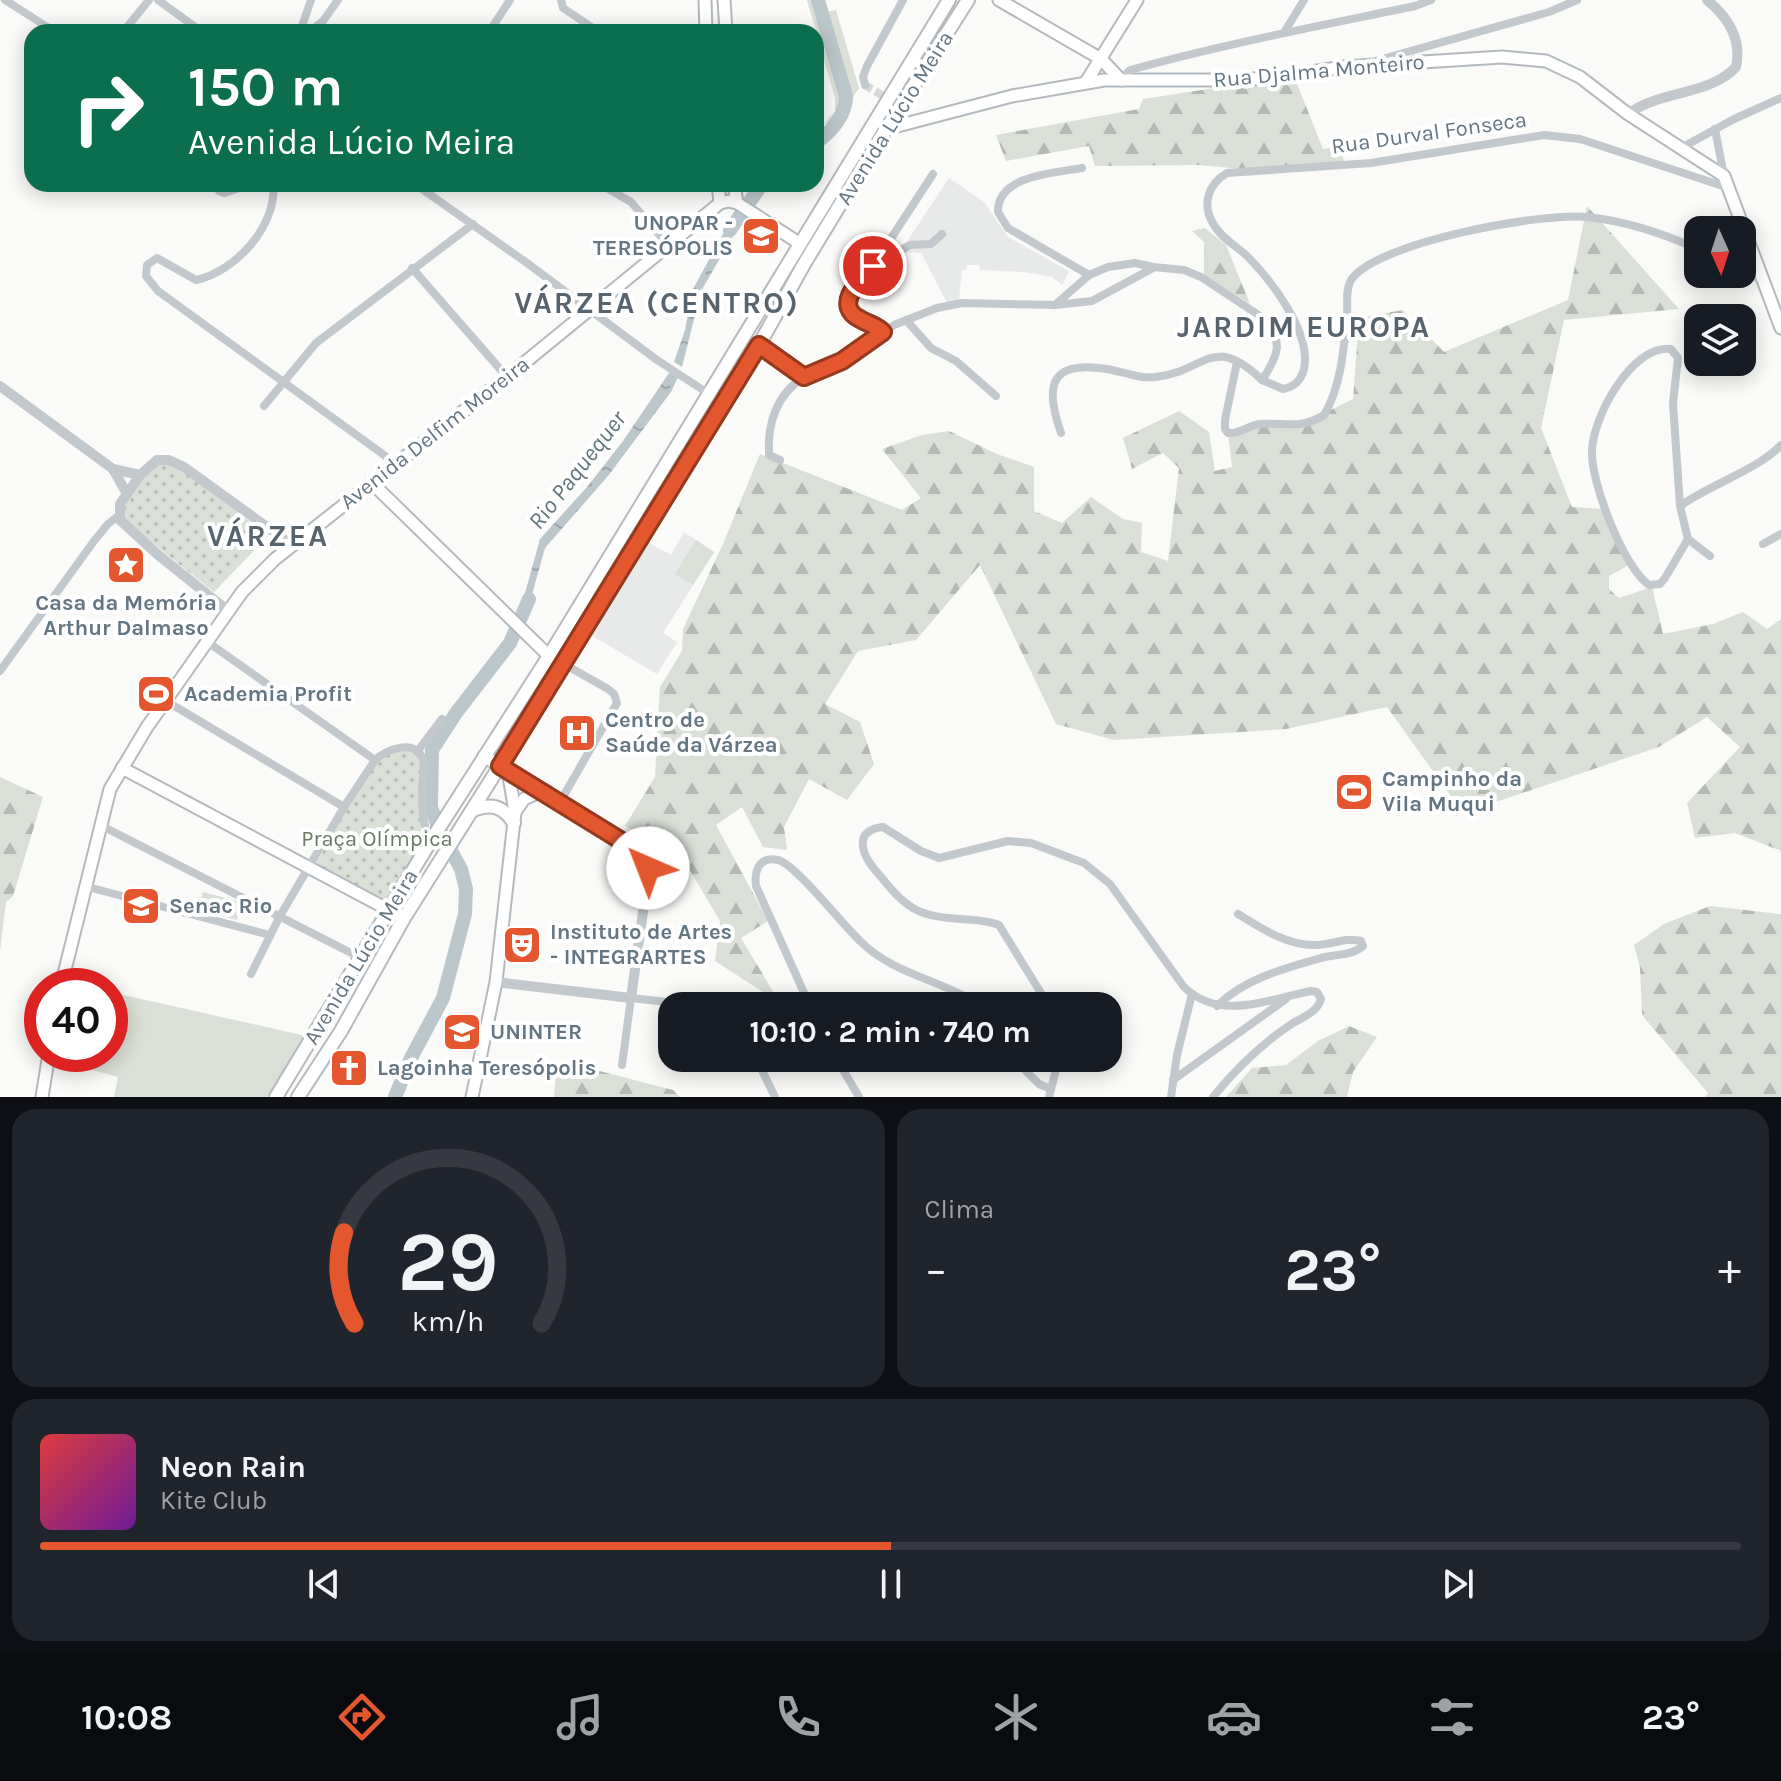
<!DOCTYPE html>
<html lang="pt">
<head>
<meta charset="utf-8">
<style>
	:root { --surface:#171b24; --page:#20242c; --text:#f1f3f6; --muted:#9ea1a6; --line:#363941; --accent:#e4572e }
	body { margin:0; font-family:Karla,sans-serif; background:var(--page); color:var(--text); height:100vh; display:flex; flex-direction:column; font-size:30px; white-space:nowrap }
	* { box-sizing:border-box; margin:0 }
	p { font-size:26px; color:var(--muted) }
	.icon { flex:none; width:44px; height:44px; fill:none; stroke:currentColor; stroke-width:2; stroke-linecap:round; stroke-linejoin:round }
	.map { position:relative; height:1097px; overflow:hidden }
	.details { display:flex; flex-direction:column; gap:12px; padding:12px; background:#0d0f14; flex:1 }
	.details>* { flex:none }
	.banner { position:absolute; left:24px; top:24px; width:800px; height:168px; border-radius:24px; box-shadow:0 4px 20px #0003; background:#0b6e4f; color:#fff; overflow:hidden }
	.needle { width:52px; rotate:177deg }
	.tools { position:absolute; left:1684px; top:216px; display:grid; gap:16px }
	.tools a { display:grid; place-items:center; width:72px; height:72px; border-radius:16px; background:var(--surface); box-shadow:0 4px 20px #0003; font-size:40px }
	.speed { position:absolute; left:24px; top:968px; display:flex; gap:16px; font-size:40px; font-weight:700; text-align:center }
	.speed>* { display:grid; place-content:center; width:104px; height:104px; border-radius:50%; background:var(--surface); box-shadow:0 4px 20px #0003; line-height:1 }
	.speed .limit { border:12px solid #d22; background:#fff; color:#111 }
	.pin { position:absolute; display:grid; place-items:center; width:68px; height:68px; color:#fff; margin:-34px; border:4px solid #fff; border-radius:50%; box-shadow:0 2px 8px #0007 }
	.me { position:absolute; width:88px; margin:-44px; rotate:316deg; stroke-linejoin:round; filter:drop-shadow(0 0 6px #0008) }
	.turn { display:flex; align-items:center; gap:28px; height:168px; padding:0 32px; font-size:36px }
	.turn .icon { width:104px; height:104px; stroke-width:2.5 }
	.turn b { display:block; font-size:56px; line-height:68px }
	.big { font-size:60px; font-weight:700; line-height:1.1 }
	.details .tile { flex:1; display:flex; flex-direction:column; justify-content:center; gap:12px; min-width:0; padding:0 28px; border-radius:24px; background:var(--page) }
	.details .dial { align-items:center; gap:0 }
	.dial svg { height:208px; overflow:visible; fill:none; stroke:var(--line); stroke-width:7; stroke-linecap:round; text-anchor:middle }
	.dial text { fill:var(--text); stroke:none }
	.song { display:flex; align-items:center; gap:24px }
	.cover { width:96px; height:96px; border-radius:12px; background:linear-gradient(135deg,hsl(0 70% 55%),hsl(280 70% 35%)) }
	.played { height:8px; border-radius:4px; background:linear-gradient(90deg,var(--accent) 50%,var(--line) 50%) }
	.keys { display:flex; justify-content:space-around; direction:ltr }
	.heat { display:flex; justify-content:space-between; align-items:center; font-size:44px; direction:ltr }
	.details .tiles { flex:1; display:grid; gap:12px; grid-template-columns:1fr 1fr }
	.tile:last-child { grid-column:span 2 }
	.trip { position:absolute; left:658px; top:992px; width:464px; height:80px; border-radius:24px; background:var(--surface); box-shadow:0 4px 20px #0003; font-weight:700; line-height:80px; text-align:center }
	.menu { display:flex; height:128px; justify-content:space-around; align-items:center; background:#090b0e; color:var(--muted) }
	.menu .icon { width:56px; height:56px }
	.menu .selected { color:var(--accent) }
	.menu b { font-size:36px; color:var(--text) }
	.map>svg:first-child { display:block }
	.built { fill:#e8e9e9 }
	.grass { fill:#dadfd7 }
	.forest { fill:url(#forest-firs) }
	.park { fill:url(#park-dots) }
	.water { fill:url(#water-ripples) }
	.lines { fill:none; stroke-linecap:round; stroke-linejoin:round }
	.river { stroke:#bbc7cb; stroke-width:14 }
	.minor-tunnel { stroke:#d5d9db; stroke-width:8; stroke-dasharray:8 4; stroke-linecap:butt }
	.secondary-casing { stroke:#b3babf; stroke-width:15 }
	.primary-casing { stroke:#b5babe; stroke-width:16 }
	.minor { stroke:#c3c8cc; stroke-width:8 }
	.tertiary { stroke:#c3c8cc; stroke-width:10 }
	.secondary { stroke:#fff; stroke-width:11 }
	.primary { stroke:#fff; stroke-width:12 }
	.route-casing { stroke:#94391e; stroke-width:20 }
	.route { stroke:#e4572e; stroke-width:14 }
	.labels { text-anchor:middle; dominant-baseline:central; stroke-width:8; stroke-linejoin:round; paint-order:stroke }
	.street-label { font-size:22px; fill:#657683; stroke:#fff }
	.poi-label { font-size:22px; font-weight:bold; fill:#657683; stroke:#fff; text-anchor:start }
	.park-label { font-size:22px; fill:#687a64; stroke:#fff }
	.water-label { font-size:24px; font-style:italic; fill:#60757c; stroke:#fff }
	.district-label { font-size:30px; font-weight:bold; letter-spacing:2px; fill:#57646e; stroke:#fff }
</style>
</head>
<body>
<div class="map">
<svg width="1781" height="1097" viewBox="0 0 1781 1097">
	<defs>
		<pattern id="forest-firs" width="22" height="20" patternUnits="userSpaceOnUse" patternTransform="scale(2)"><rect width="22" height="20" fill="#dadfd7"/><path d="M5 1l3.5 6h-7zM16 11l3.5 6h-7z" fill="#b4b9b4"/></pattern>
		<pattern id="park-dots" width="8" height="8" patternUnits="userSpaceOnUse" patternTransform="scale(2)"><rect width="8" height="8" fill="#dadfd7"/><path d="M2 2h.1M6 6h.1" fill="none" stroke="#b4b9b4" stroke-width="1.8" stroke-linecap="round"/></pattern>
		<pattern id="water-ripples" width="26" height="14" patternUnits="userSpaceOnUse" patternTransform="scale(2)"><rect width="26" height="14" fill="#bbc7cb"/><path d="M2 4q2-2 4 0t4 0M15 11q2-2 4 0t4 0" fill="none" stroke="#9ca6aa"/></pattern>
	</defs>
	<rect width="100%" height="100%" fill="#fafaf8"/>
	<g class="built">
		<polygon points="949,178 984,202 1008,237 1069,271 1062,285 1052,277 1024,272 980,270 979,265 967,265 966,270 962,270 959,299 947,303 921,253 900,252"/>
		<polygon points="684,532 714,552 663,633 677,642 657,674 587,633 644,540 671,555"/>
	</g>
	<g class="grass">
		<path d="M807,0H814L818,14L836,10L859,88C849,102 842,120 824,124L835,111V98Z"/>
		<polygon points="696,540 714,552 693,585 675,574"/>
		<polygon points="203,892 241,902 237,920 198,910"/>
		<polygon points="110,992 306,1036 267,1097 114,1097 118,1077 52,1059 53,1054 110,1054"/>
	</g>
	<g class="forest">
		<polygon points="1294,76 1323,149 1342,147 1344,164 1242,169 1198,165 1095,166 1089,146 1006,161 996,135 1139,109 1143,99"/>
		<polygon points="1587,206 1679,309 1564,320 1541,428 1572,507 1605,509 1629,565 1609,576 1609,589 1619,598 1652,587 1663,634 1713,624 1743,612 1767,629 1781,619 1781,851 1735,833 1695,838 1687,803 1740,747 1707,717 1659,747 1463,813 1387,707 1286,729 1114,740 1056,724 980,565 916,640 858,651 825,704 860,722 874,764 847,800 809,779 784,827 787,850 763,847 742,807 716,825 768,921 741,938 780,1003 715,961 720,921 678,850 625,826 655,777 660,687 682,651 683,629 723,544 760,454 902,510 921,498 882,449 922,435 949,431 997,454 1034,467 1034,511 1062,523 1091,497 1123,519 1142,523 1141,552 1168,561 1179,468 1163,453 1132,469 1123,438 1179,411 1209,432 1215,471 1232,467 1228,434 1282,421 1302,424 1353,399 1359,318 1403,310 1444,352 1568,300"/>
		<polygon points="1205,228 1226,245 1250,304 1204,275 1204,242 1192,231"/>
		<polygon points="0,777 43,797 13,896 6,902 0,951"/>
		<polygon points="1710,906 1781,914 1781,1097 1705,1097 1708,1093 1642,1015 1640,967 1634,945 1664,924"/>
		<polygon points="1349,1026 1377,1037 1353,1072 1347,1097 1226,1097 1252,1068 1286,1065 1318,1041"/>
		<polygon points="588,1068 673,1090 680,1097 554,1097 556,1075"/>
	</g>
	<g class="park">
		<polygon points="154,463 180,466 268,536 214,592 121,518 120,507"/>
		<polygon points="406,749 416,754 422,763 419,800 422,846 387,907 315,866 345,810 383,754"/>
	</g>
	<g class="water">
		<polygon points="735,212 744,217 701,291 682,367 674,362 685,330 693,289"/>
		<polygon points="669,373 678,377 671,392 608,476 545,548 526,616 520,611 540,539 587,487 623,441"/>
	</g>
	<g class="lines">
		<g class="river">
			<path d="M816,143C832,131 846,116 846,96L818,0"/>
			<polyline points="730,230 762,184"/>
			<polyline points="395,1097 411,1058 443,998 465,914 466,889 461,869 438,827 431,807 432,750 456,713 510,643 529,599"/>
		</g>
		<polyline class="minor-tunnel" points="865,85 888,99"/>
		<defs>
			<g id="secondary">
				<polyline points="705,0 706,32"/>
				<polyline points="724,0 726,32"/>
				<polyline points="999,0 1101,59 1121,80"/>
				<polyline points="1086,82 1137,0"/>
				<polyline points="886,129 1012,96 1104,80 1240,80 1279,77 1343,67 1502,57 1546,61 1580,77 1628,114 1724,176 1781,328"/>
				<polyline points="718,184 720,203"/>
				<polyline points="734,184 737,203"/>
				<polyline points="372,483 549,656"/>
				<polyline points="122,768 404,918"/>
				<polyline points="515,812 524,799 542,791"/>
				<polyline points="61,986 110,789 147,727 242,592 275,559 507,377 720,203 729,201 737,203 799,243"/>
				<polyline points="42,1097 49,1054"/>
				<polyline points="472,1097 496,982 515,812 509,776 500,766 484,756"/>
			</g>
			<g id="primary">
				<path d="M473,810C492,803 503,806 514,823"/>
				<polyline points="276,1097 430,842 549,656 949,0"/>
				<polyline points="298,1097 341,1031 404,918 564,664 651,516 759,345 804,264 886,129 968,0"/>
			</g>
		</defs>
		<use href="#secondary" class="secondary-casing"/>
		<use href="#primary" class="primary-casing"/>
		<g class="minor">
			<polyline points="5,0 55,32"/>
			<polyline points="158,0 202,32"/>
			<polyline points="561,0 563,8 599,32"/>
			<polyline points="1285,31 1304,0"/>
			<polyline points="123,32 149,0"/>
			<polyline points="300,32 311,0"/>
			<polyline points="309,32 323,21 338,0"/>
			<polyline points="489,32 510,0"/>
			<polyline points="1368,63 1549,12 1577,0"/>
			<path d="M1130,80L1127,73L1130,70C1224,44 1319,26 1415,6L1431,0"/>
			<polyline points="865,85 863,77 867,66 903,0"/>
			<polyline points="1715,129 1724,176"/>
			<polyline points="1681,148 1734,119 1781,98"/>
			<path d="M1082,168C1055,173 997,175 998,212L1008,228L1089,275"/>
			<polyline points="218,184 219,191 224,193 252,184"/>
			<path d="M273,184C278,225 235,272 196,280L157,258L147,265L146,276L158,291L395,463"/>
			<polyline points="415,184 527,263 657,360 723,403"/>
			<polyline points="600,184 631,202 668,245"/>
			<polyline points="878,259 888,257 910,245 931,244 942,234"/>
			<polyline points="412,268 507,377"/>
			<polyline points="1742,270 1762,280"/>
			<path d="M1055,305L1089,275L1108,267L1135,263L1153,267L1184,270L1201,277L1263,318C1285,341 1278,356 1262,380C1212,332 1205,372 1156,377C1139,379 1124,372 1107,369C1050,360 1044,385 1061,433"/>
			<polyline points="906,320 931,348 956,361 996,396"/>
			<polyline points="883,332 852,313 849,295 873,266 933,174"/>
			<polyline points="759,345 804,377 842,361 894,325 937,308 962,303 1055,305 1092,301 1153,268"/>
			<path d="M1237,362L1225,420V429L1228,433C1241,434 1248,425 1260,424C1285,422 1300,430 1324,415C1341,387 1344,348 1347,315C1348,304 1345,290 1351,280C1376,242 1543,212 1588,217C1625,221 1664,234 1698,249"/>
			<path d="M1262,380L1283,389C1294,387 1301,381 1304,369C1312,332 1270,279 1246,255C1235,245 1221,238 1214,225C1201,205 1208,184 1227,173L1371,163L1544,135L1580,139L1729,188"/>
			<polyline points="264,406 316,343 473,224"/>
			<path d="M780,460L769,455C767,423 777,394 804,377"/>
			<polyline points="1680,506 1688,539 1710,556"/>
			<path d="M1688,539L1665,578L1660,584L1649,585C1624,568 1591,483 1592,452C1592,418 1632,344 1671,349L1678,358L1673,403L1680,506C1709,485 1759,469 1781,445"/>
			<polyline points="1763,544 1781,534"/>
			<path d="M206,641L375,760C386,749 417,738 423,760C425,768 423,778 422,786C422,805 422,824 430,842"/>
			<polyline points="0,671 94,541 108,524 118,516"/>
			<polyline points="166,701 344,807"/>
			<polyline points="417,752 442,719"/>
			<polyline points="560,802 617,703 614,694 608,689 564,664"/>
			<polyline points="100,825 361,958"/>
			<polyline points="84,886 270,935"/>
			<polyline points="251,974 280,916 344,807 375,760"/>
			<path d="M810,1006L756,886C754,871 759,856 778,860C794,863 844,926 860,941C889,970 927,977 962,995L967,1006"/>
			<path d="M1049,1006L999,925C987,920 975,920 962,919C921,917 907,910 882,878C874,869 864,858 863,846C861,833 872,828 883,827L921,851L939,858L1008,841L1031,843L1084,863L1110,884L1184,987C1220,1022 1269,999 1311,991L1317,992L1321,999C1318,1011 1304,1017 1293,1023C1264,1042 1235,1070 1213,1097"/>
			<path d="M1217,1006C1244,979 1285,968 1321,958C1335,954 1352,956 1363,946L1361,941C1345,937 1332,945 1316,945C1288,946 1262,929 1238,914"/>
			<polyline points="756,1058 775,1097"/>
			<polyline points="836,1058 859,1097"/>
			<polyline points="979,1058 1022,1067 1052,1058"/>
			<polyline points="622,1065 631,998 703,1006"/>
			<polyline points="1022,1067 1039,1084 1051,1089"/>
			<polyline points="1173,1080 1286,999"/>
			<polyline points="1049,1097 1059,1058"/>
			<polyline points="1171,1097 1177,1055 1192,994"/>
		</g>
		<g class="tertiary">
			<path d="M1628,114C1660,90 1709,96 1736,67C1742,39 1728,17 1707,0"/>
			<polyline points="0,386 113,469 127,494"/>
			<polyline points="113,469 140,475"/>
			<polyline points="228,611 157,554 120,520 120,504 140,475 157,460 169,460 184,467 292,545"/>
			<polyline points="496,982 631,998 648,876 646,862 633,848 506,771"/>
		</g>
		<use href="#secondary" class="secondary"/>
		<use href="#primary" class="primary"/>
	</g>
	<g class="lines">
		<defs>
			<path id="route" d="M648,868L642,854L633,848L500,766L759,345L804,377L842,361L883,332C876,325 868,324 860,319C832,305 861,279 873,266"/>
		</defs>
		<use href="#route" class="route-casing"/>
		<use href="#route" class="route"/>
	</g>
	<defs>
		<symbol id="university-square" viewBox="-11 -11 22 22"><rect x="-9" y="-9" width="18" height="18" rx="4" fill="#e4572e" stroke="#fff"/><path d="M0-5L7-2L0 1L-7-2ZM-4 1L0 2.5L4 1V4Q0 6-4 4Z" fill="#fff"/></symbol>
		<symbol id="sight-square" viewBox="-11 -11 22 22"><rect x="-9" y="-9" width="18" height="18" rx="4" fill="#e4572e" stroke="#fff"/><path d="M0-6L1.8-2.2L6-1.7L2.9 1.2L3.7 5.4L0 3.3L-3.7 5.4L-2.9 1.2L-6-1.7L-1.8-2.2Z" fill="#fff"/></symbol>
		<symbol id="stadium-square" viewBox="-11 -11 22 22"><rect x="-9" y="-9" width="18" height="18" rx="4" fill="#e4572e" stroke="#fff"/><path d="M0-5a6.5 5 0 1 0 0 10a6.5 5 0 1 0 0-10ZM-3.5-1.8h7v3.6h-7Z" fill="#fff"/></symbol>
		<symbol id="hospital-square" viewBox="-11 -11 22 22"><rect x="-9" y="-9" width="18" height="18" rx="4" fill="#e4572e" stroke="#fff"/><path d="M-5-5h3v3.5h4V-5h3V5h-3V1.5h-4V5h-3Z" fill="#fff"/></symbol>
		<symbol id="theatre-square" viewBox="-11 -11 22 22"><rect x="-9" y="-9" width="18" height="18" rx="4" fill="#e4572e" stroke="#fff"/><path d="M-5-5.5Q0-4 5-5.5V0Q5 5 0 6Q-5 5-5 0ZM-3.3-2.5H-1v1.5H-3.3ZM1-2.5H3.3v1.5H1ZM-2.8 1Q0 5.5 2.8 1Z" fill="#fff"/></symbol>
		<symbol id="church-square" viewBox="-11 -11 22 22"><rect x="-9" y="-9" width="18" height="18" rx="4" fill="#e4572e" stroke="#fff"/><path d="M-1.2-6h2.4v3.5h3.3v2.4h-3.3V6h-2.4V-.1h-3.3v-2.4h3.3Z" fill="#fff"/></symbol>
	</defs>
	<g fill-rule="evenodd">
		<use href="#university-square" x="739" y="214" width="44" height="44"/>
		<use href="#sight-square" x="104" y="543" width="44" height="44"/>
		<use href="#stadium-square" x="134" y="672" width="44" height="44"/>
		<use href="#hospital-square" x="555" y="711" width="44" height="44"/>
		<use href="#stadium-square" x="1332" y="770" width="44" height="44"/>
		<use href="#university-square" x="119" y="884" width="44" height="44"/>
		<use href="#theatre-square" x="500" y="923" width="44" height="44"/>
		<use href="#university-square" x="440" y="1010" width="44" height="44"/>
		<use href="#church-square" x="327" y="1046" width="44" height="44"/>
	</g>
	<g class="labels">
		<g class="street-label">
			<text transform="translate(1319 71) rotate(-5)">Rua Djalma Monteiro</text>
			<text transform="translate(895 118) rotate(-58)">Avenida Lúcio Meira</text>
			<text transform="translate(1429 133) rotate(-8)">Rua Durval Fonseca</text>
			<text transform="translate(435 433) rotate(-38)">Avenida Delfim Moreira</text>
			<text transform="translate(361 957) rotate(-59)">Avenida Lúcio Meira</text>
		</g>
		<g class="poi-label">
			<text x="733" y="223" text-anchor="end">UNOPAR -<tspan x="733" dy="25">TERESÓPOLIS</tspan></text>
			<text x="126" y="603" text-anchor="middle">Casa da Memória<tspan x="126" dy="25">Arthur Dalmaso</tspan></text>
			<text x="184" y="694">Academia Profit</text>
			<text x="605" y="720">Centro de<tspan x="605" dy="25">Saúde da Várzea</tspan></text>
			<text x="1382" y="779">Campinho da<tspan x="1382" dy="25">Vila Muqui</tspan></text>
			<text x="169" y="906">Senac Rio</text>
			<text x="550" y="932">Instituto de Artes<tspan x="550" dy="25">- INTEGRARTES</tspan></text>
			<text x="490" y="1032">UNINTER</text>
			<text x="377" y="1068">Lagoinha Teresópolis</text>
		</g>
		<g class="park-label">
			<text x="377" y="839">Praça Olímpica</text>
		</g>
		<g class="water-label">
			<text transform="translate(577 470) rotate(-52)">Rio Paquequer</text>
		</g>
		<g class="district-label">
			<text x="657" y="303">VÁRZEA (CENTRO)</text>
			<text x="1304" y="327">JARDIM EUROPA</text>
			<text x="268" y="536">VÁRZEA</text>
		</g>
	</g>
</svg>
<div class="tools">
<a><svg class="needle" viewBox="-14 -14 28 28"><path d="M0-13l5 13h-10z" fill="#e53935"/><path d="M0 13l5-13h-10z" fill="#9ea1a6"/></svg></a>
<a><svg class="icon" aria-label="layers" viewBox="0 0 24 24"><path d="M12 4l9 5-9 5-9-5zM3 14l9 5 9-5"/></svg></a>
</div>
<div class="speed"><div class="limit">40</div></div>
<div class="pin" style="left:873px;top:266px;background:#d93025"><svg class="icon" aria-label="arrive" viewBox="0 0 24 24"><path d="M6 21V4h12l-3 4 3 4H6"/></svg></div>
<svg class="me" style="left:648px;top:868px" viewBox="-20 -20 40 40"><circle r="19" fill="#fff"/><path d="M0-13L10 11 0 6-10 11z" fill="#e4572e"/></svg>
<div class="trip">10:10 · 2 min · 740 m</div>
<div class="banner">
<div class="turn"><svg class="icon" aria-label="right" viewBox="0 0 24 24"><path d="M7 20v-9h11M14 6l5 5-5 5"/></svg><div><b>150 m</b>Avenida Lúcio Meira</div></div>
</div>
</div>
<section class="details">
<div class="tiles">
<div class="tile dial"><svg viewBox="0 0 100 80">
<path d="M14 69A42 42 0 1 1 86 69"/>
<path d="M14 69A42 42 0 0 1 10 34" stroke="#e4572e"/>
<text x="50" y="56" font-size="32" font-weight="700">29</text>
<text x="50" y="72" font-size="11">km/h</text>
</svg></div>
<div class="tile"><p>Clima</p>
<div class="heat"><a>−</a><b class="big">23°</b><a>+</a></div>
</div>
<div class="tile">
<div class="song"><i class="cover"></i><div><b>Neon Rain</b><p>Kite Club</p></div></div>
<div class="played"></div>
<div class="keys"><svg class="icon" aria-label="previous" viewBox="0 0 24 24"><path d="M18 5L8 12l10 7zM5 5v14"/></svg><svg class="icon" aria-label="pause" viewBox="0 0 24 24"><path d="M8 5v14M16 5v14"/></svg><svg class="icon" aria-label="next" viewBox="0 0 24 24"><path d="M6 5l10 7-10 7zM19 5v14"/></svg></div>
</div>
</div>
</section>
<nav class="menu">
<b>10:08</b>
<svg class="icon selected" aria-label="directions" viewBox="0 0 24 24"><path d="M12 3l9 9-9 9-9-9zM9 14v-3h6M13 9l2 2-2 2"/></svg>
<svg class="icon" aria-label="music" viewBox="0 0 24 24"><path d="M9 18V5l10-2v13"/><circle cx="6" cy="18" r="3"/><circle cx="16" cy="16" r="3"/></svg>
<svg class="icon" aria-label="phone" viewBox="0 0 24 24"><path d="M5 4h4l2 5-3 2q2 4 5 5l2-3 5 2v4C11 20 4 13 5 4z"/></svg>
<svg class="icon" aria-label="climate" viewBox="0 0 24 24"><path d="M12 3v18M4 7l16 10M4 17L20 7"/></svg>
<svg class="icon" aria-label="car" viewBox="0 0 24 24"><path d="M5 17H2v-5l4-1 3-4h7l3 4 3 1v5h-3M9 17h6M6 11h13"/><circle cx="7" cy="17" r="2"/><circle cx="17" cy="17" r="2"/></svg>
<svg class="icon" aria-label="filters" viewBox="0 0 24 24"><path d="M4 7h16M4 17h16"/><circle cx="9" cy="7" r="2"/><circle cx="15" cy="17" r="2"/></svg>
<b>23°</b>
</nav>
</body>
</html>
